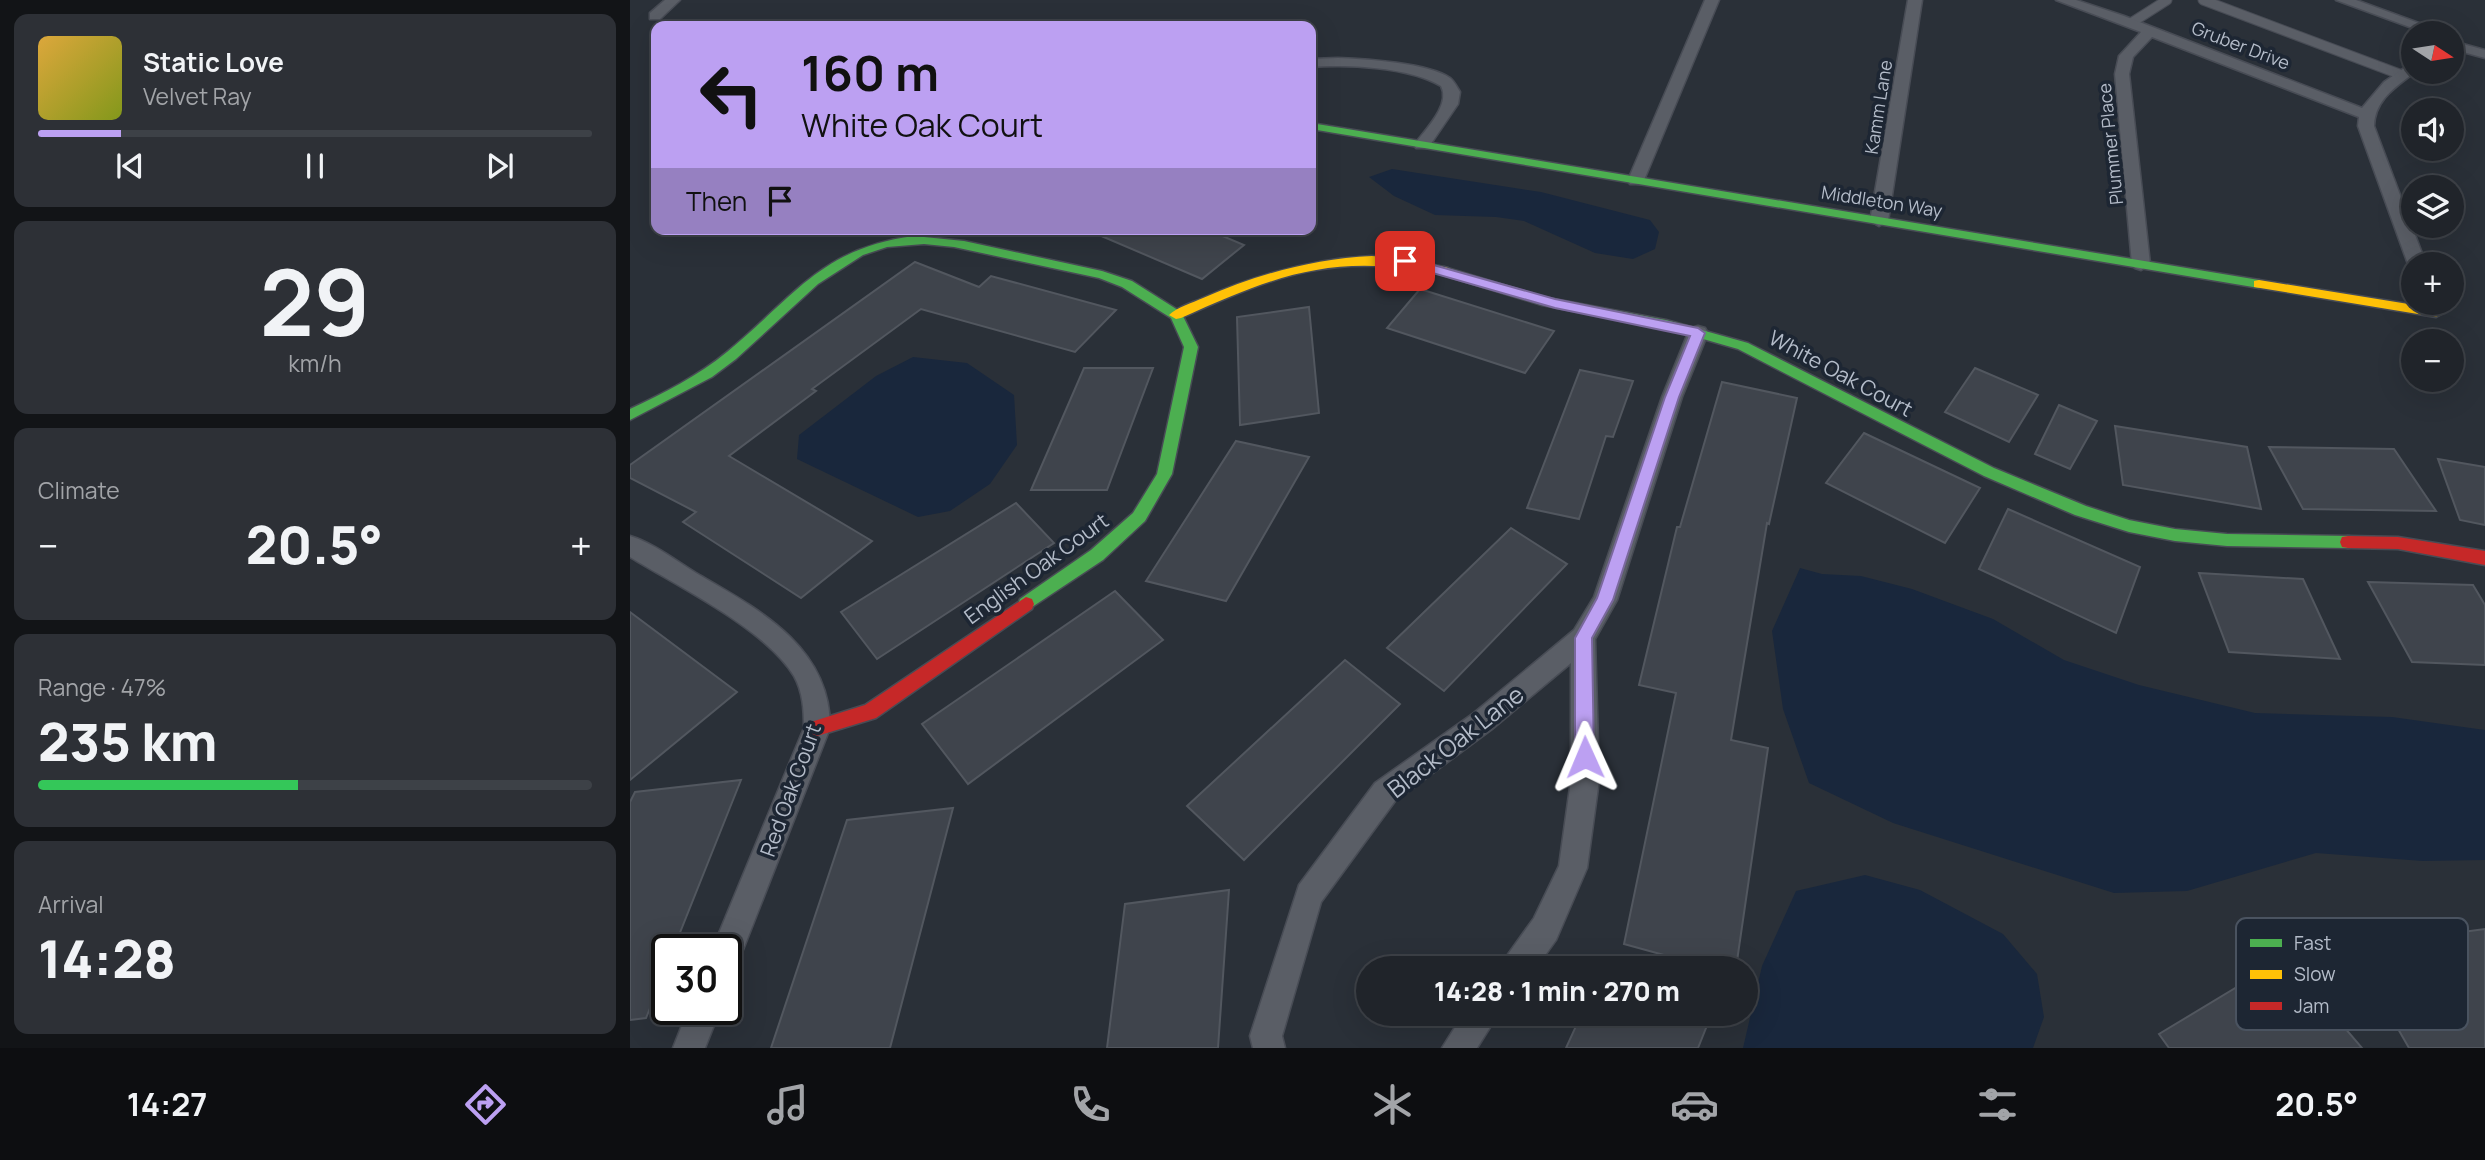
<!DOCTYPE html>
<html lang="en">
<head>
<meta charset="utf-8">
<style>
	:root { --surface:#20242a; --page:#2d3036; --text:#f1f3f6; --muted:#a2a4a8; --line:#3d4147; --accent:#bca0f2 }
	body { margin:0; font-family:Manrope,sans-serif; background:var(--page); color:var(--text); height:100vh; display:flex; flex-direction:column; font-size:26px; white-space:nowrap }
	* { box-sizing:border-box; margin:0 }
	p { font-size:23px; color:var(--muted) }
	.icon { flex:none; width:38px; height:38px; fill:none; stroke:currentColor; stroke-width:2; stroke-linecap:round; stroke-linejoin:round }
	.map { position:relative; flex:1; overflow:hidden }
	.details { display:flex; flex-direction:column; gap:14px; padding:14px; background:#121417; width:630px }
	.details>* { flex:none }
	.guide { position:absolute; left:21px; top:21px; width:665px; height:214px; border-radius:14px; box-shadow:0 7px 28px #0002,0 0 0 2px var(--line); background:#bca0f2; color:#111; overflow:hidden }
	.needle { width:46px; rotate:102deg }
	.buttons { position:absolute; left:1771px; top:21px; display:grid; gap:14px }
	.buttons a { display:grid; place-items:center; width:63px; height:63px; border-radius:50%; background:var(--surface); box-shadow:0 7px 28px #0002,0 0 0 2px var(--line); font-size:35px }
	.speed { position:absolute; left:21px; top:934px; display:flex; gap:14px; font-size:35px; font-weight:700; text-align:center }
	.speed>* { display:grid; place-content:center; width:91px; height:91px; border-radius:50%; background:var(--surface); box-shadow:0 7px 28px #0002,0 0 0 2px var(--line); line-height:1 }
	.speed .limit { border:4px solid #111; border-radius:10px; background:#fff; color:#111 }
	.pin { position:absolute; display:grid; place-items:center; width:60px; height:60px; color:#fff; margin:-30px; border-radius:14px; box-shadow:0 4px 10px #0006 }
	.me { position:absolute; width:77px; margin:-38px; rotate:359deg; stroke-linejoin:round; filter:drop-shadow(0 0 5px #0008) }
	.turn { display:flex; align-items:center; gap:24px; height:147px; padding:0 35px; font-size:32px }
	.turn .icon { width:91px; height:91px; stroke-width:2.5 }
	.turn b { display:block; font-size:49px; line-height:60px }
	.then { display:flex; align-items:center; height:66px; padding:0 35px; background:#0003; gap:14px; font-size:26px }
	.big { font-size:52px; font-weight:800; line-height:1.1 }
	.details .card { flex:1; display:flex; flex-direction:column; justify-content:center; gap:10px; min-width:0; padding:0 24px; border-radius:14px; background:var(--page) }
	.details .dial { align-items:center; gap:0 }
	.dial b { font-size:91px; line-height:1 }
	.song { display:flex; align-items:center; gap:21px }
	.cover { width:84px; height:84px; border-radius:10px; background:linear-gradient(135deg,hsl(40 70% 55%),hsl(70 70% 35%)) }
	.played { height:7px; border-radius:4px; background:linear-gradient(90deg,var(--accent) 15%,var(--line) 15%) }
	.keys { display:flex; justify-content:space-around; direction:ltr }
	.heat { display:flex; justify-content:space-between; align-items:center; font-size:38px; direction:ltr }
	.charge { height:10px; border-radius:5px; background:linear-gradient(90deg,#34c759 47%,var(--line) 0) }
	.trip { position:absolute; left:726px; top:956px; width:402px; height:70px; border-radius:35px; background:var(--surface); box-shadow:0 7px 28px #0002,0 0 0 2px var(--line); font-weight:800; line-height:70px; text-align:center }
	.tab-bar { display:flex; height:112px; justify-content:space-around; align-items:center; background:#0d0e11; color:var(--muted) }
	.tab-bar .icon { width:49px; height:49px }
	.tab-bar .on { color:var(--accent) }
	.tab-bar b { font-size:32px; color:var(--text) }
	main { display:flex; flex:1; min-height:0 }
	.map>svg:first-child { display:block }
	.water { fill:#19273c }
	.building { fill:#3f444c; stroke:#52575f; stroke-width:2 }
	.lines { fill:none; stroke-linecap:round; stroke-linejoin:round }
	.lane-casing { stroke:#484c55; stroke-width:11 }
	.street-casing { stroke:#484c55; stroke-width:3 }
	.fast-casing { stroke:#484c55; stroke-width:3 }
	.slow-casing { stroke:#484c55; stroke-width:3 }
	.jam-casing { stroke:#484c55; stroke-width:3 }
	.lane { stroke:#5a5e66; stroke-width:9 }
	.street { fill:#5a5e66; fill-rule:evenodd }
	.fast { fill:#4caf50; fill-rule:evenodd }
	.slow { fill:#ffc107; fill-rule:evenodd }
	.jam { fill:#c62828; fill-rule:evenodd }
	.route { fill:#bca0f2; stroke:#7a689d; stroke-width:2 }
	.labels { text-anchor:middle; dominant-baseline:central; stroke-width:7; stroke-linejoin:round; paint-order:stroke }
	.far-street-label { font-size:18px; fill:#b4bcc9; stroke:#1d2633 }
	.street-label { font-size:21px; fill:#b4bcc9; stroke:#1d2633 }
	.near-street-label { font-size:24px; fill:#b4bcc9; stroke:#1d2633 }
	.key { fill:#1d2633; stroke:#4a5360; stroke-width:2 }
	.key-label { font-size:19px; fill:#b4bcc9 }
</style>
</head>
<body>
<main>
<section class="details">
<div class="card">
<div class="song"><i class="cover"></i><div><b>Static Love</b><p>Velvet Ray</p></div></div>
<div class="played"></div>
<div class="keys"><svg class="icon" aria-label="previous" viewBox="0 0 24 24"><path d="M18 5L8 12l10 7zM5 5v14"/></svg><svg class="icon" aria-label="pause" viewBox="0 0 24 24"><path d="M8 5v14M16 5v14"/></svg><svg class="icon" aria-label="next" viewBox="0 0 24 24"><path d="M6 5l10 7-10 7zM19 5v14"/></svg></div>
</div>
<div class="card dial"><b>29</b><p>km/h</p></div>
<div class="card"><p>Climate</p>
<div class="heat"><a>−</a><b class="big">20.5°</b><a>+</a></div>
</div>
<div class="card"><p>Range · 47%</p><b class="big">235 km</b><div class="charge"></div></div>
<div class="card"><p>Arrival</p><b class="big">14:28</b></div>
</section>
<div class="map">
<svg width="1855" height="1048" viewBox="0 0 1855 1048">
	<rect width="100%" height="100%" fill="#2a3038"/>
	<g class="water">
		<polygon points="762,169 911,192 1020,220 1029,232 1025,249 1003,259 965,253 894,221 866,217 805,215 764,196 739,177"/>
		<polygon points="283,357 337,363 384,395 387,445 360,484 320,511 288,517 167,459 169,435 246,376"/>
		<polygon points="1170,568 1192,574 1231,576 1282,589 1363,619 1434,660 1509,685 1625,713 1762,717 1855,730 1855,860 1793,861 1686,853 1557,891 1484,893 1263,823 1179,783 1153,709 1142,631"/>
		<polygon points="1235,875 1290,890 1373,934 1407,974 1414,1017 1403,1048 1113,1048 1132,966 1166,891"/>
	</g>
	<g class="building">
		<polygon points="455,229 576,229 614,245 572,279"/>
		<polygon points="285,262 349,287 361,276 486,310 445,352 291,309 182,389 186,391 99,456 242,541 171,598 53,522 66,512 0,478 0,465"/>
		<polygon points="790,289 924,331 895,373 757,328"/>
		<polygon points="679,307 689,413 610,425 607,317"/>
		<polygon points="454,368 523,368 477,490 401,490"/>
		<polygon points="1345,368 1408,395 1379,442 1315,412"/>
		<polygon points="950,370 1003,381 983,437 976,436 949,519 897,508"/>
		<polygon points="1092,382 1167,398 1139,524 1137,523 1101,740 1138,748 1106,968 1081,968 994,944 1046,693 1009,685 1047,527 1050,527"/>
		<polygon points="1429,405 1467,421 1440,469 1405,454"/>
		<polygon points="1485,426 1617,447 1631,509 1493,485"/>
		<polygon points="1234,433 1350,488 1315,543 1196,483"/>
		<polygon points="606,441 679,457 596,601 516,581"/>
		<polygon points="1639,447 1764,449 1806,511 1673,509"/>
		<polygon points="1808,459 1855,467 1855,525 1830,520"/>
		<polygon points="386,503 424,543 247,659 211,612"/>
		<polygon points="1378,509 1510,567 1486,633 1349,569"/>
		<polygon points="881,528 937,564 814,691 757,648"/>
		<polygon points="1569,573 1673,579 1710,659 1599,652"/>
		<polygon points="1738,582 1843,585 1855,605 1855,665 1782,662"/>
		<polygon points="485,591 533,640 338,784 292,724"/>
		<polygon points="0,612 107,692 0,780"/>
		<polygon points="715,660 770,704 614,860 557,806"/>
		<polygon points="111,780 43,950 37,950 37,966 16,1018 0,1020 0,802 5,792"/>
		<polygon points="323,808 260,1048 141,1048 217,820"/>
		<polygon points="599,890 588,1048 477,1048 495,904"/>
		<polygon points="1855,929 1855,1048 1779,1048 1721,947"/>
		<polygon points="1655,958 1732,1048 1539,1048 1529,1034"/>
		<polygon points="952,1013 1059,1013 1078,1023 1068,1048 936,1048"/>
	</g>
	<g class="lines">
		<defs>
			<g id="lane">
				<polyline points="1573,0 1772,75"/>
				<polyline points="1501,23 1537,0"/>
			</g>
			<g id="street">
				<polygon points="35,0 50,0 30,19 20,19 20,13"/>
				<polygon points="1075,0 1089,0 1014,180 1012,184 1000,184 998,180"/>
				<polygon points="1278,0 1292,0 1258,221 1249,226 1240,221"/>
				<path d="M1426,0H1446L1494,16L1732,108L1754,82L1783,62L1785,72C1766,87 1745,99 1744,126L1796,264H1783V269L1778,264L1728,126L1729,117L1522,37L1503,57L1499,74L1520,264L1511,270L1505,268L1502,264L1485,74L1489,56L1511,32Z"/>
				<polygon points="1706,0 1726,0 1816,33 1796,33"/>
				<polygon points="1822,41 1855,50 1855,58 1822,49"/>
				<path d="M708,58C735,59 799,63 820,78C824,81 827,87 830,92L828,104L798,148H786L784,145C795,130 821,105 811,86C779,67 717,64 681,67V59Z"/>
				<polygon points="1068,326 1075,328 1078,333 1052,397 987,600 965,639 969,780 957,868 926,940 906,968 872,968 876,957 904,918 929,866 941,780 941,663 862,729 765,801 691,902 652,1036 655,1048 623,1048 620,1036 669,885 745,783 844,713 944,630 964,597 1032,397 1058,333 1061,328"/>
				<path d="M0,536C23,543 45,560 66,573C128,609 201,647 200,728L107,965L96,969V950H82L174,728C174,710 173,692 164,676C136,629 47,586 0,557Z"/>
				<polygon points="58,1010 90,1010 75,1048 43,1048"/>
				<polygon points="834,1013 869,1013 847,1048 812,1048"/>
			</g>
			<g id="fast">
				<polygon points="681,123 1629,280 1635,284 1629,288 681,129"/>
				<path d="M284,236L334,241L472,271L502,281L551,312L568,347L542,474L515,521L473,560L396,611L390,609L388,604L390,599L461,550L503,513L527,474L554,347L541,318L492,287L469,278L324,247L294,244L257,247L233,255L188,284L106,359L82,377L0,420V409C34,393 68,376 97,352C164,297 191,248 284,236Z"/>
				<polygon points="814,267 913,297 1036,320 1118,343 1364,468 1456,506 1499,520 1545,529 1597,534 1718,536 1724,537 1726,542 1724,547 1718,548 1597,546 1545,541 1499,532 1445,515 1354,476 1108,349 1035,328 912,305 810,274 808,271"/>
			</g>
			<g id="slow">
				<path d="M742,256L777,259L818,268L820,271L814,275C706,252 648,274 551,318L546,319L539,315C547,307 562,303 573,298C628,274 682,259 742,256Z"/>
				<polygon points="1629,280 1797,307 1796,303 1808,303 1813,313 1806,317 1624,287 1624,281"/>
			</g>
			<g id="jam">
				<polygon points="1718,536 1768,537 1855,551 1855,565 1768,549 1718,548 1712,547 1710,542 1712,537"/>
				<polygon points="396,597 402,599 404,604 402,609 246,718 187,736 181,734 178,728 181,722 235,705"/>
			</g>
		</defs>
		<use href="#lane" class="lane-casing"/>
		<use href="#street" class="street-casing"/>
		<use href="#fast" class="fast-casing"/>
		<use href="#slow" class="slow-casing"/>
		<use href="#jam" class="jam-casing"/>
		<use href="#lane" class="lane"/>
		<use href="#street" class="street"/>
		<use href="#fast" class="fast"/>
		<use href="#slow" class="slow"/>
		<use href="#jam" class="jam"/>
	</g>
	<polygon class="route" points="775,257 925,299 1068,328 1075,333 1049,397 983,600 962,638 964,757 961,763 955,765 948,763 945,757 945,638 967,598 1035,397 1060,336 925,308 771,264 769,261"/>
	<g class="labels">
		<g class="far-street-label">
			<text transform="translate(1611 45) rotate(21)">Gruber Drive</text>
			<text transform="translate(1248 107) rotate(-81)">Kamm Lane</text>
			<text transform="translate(1480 144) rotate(-96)">Plummer Place</text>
			<text transform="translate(1252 201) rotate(9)">Middleton Way</text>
		</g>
		<g class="street-label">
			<text transform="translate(1211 373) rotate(28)">White Oak Court</text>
			<text transform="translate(406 568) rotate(-36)">English Oak Court</text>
			<text transform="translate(160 790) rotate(-70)">Red Oak Court</text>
		</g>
		<g class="near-street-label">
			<text transform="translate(825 741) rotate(-38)">Black Oak Lane</text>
		</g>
	</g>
	<rect x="1606" y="918" width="232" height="112" rx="10" class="key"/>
	<rect x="1620" y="939" width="32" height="8" fill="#4caf50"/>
	<rect x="1620" y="970" width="32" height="9" fill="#ffc107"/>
	<rect x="1620" y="1002" width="32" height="8" fill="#c62828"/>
	<g class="key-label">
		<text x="1664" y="950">Fast</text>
		<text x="1664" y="981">Slow</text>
		<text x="1664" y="1013">Jam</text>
	</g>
</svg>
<div class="buttons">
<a><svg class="needle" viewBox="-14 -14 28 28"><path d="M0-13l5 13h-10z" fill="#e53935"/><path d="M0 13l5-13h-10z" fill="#a2a4a8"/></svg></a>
<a><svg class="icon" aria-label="sound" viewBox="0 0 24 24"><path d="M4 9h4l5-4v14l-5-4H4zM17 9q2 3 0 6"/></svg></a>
<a><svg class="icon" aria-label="layers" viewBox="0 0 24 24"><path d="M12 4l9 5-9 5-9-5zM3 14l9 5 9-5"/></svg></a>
<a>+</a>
<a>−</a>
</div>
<div class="speed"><div class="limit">30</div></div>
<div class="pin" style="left:775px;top:261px;background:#d93025"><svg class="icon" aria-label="arrive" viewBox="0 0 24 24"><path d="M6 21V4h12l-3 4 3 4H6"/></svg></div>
<svg class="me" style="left:955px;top:757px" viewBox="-20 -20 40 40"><path d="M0-17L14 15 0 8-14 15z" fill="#bca0f2" stroke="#fff" stroke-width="4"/></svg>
<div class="trip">14:28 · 1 min · 270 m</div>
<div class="guide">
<div class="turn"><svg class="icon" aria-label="left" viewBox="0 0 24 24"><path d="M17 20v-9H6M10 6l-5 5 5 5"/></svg><div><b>160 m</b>White Oak Court</div></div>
<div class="then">Then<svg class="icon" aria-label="arrive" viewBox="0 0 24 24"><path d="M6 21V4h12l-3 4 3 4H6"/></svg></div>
</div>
</div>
</main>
<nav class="tab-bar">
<b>14:27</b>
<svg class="icon on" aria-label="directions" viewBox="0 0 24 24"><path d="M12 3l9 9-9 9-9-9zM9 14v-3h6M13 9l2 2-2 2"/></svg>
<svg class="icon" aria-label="music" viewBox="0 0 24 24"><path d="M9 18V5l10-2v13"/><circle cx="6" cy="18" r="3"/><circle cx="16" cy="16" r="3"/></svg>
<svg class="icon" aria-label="phone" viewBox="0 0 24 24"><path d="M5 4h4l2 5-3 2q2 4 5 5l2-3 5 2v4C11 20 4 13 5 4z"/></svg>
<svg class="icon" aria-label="climate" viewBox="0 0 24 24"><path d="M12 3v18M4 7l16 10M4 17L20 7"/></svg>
<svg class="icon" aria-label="car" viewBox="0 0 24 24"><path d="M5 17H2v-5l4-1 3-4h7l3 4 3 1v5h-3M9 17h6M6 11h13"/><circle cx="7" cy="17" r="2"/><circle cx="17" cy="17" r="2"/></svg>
<svg class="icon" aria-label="filters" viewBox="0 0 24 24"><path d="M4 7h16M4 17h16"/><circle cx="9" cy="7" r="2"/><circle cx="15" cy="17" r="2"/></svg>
<b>20.5°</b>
</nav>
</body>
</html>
